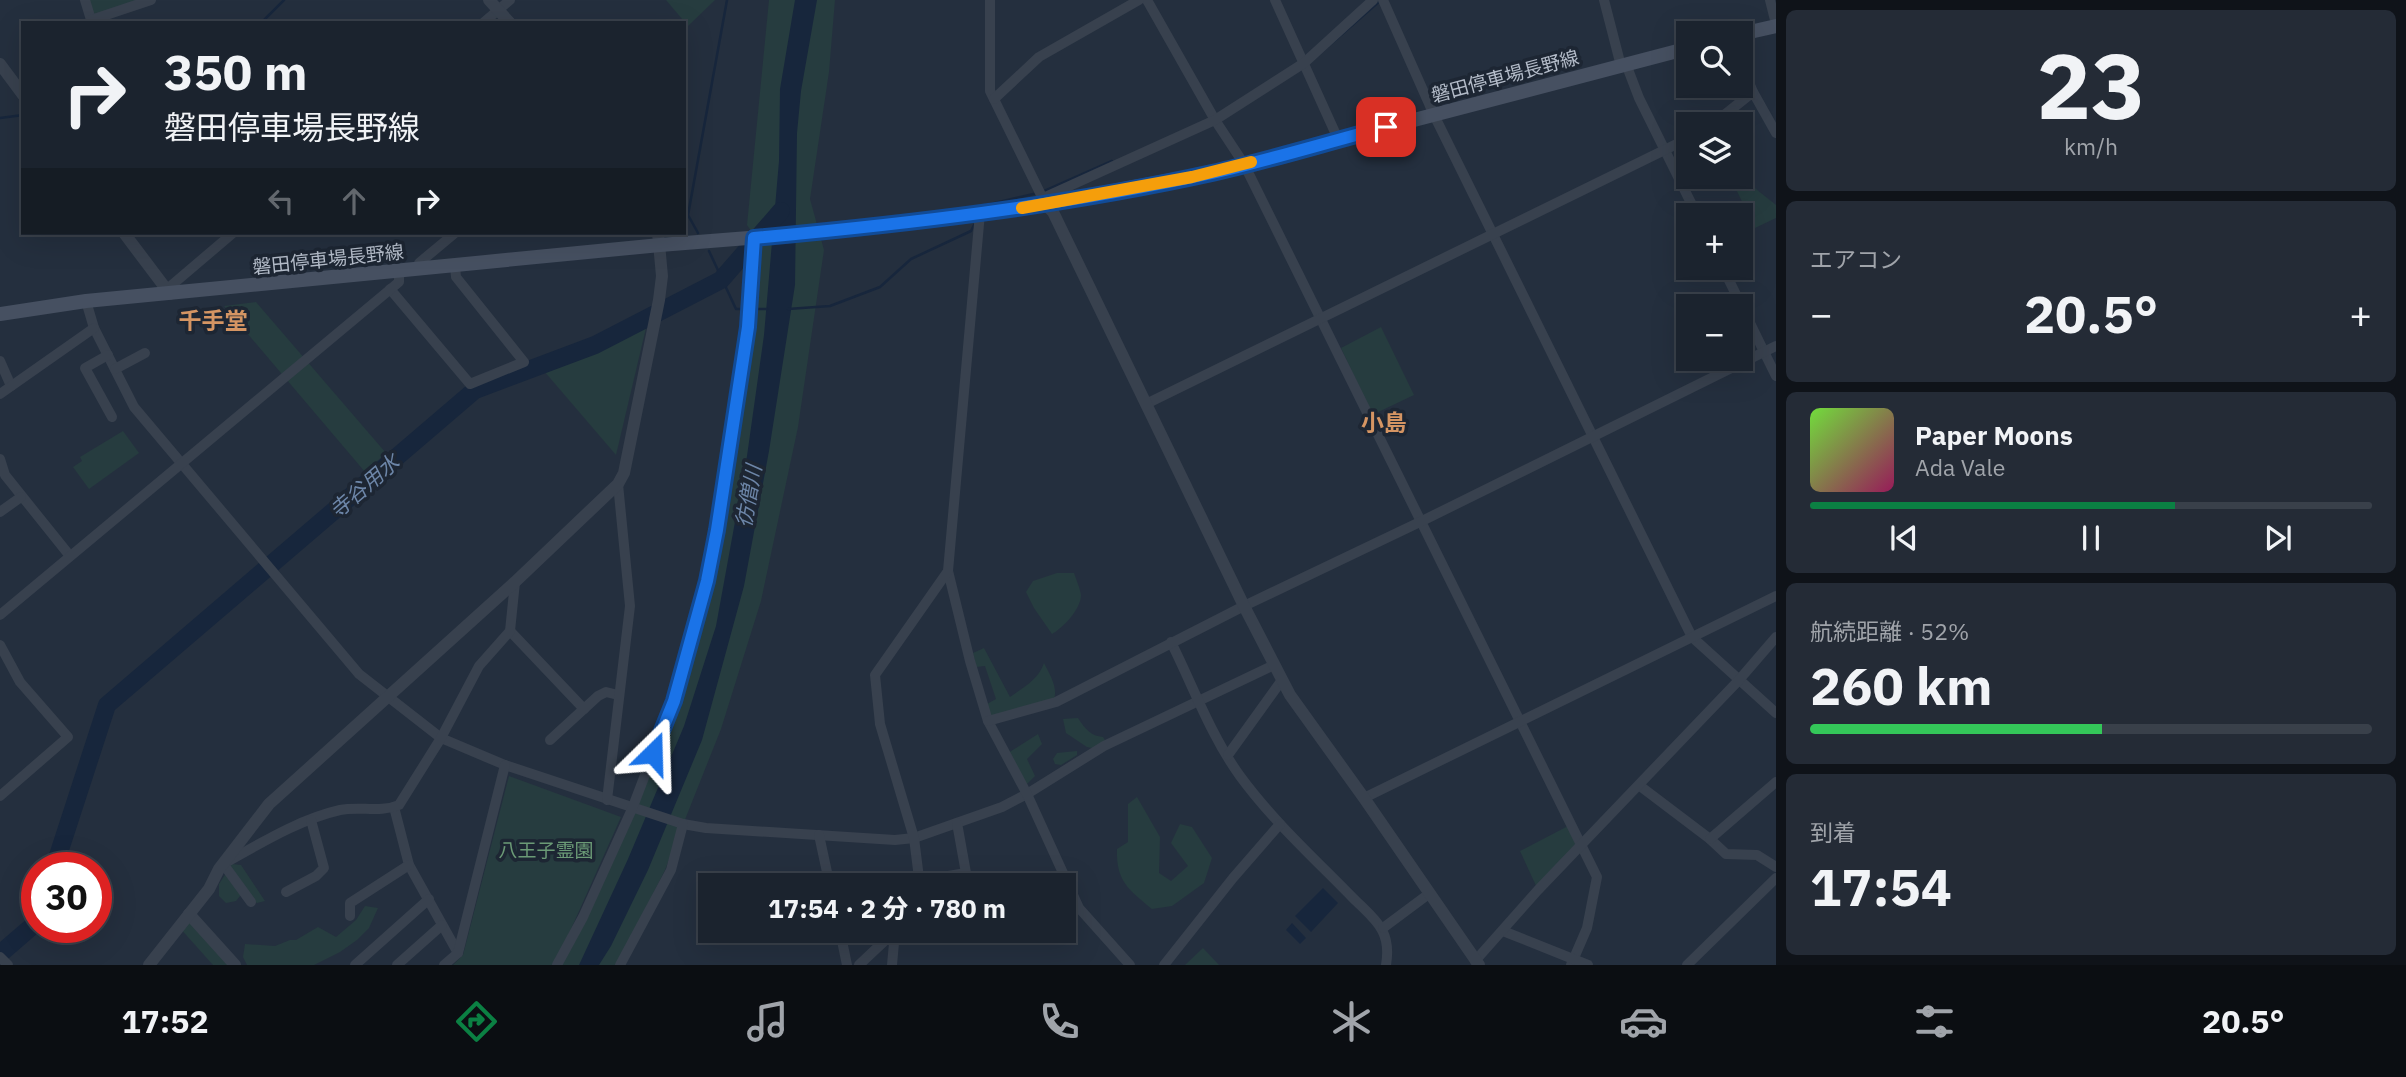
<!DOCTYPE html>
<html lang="ja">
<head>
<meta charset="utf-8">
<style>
	:root { --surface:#1b232e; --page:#242b36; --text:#f1f3f6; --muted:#a0a4aa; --line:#39404a; --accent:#0b8043 }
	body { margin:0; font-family:"IBM Plex Sans","Noto Sans JP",sans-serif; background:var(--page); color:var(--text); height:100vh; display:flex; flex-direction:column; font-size:26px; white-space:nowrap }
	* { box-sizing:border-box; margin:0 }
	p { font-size:23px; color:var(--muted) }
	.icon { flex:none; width:38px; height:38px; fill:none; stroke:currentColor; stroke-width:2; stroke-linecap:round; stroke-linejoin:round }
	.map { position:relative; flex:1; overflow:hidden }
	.details { display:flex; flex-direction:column; gap:10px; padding:10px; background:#0f1319; width:630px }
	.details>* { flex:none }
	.top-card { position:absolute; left:21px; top:21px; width:665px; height:214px; border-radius:0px; box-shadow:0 7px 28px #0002,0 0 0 2px var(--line); background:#1b232e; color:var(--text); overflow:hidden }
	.tools { position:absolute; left:1676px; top:21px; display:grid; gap:14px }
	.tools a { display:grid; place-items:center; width:77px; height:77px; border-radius:0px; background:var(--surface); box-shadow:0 7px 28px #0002,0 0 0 2px var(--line); font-size:35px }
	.speed { position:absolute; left:21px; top:852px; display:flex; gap:14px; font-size:35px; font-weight:700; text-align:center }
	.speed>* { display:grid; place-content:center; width:91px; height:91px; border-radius:50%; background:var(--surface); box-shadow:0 7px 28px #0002,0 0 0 2px var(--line); line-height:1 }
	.speed .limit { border:10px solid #d22; background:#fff; color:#111 }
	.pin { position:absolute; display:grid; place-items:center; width:60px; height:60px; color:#fff; margin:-30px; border-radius:14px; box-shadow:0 4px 10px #0006 }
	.me { position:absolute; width:77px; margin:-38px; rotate:22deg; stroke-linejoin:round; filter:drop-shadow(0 0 5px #0008) }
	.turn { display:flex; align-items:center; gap:24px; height:147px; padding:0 28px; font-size:32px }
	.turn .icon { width:91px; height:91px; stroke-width:2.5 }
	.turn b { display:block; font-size:49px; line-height:60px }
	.lanes { display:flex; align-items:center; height:66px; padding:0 28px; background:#0003; justify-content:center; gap:35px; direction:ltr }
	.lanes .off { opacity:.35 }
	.big { font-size:52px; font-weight:700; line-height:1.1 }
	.details .tile { flex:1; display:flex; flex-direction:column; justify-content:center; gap:10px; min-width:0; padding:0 24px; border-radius:10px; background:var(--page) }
	.details .dial { align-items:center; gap:0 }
	.dial b { font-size:91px; line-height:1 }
	.song { display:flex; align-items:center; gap:21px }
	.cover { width:84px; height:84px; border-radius:10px; background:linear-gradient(135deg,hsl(100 70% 55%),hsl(330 70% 35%)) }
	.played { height:7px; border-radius:4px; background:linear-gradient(90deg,var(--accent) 65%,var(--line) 65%) }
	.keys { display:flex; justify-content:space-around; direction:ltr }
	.heat { display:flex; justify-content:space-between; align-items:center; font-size:38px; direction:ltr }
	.charge { height:10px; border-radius:5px; background:linear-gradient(90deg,#34c759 52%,var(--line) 0) }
	.trip { position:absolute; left:698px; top:873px; width:378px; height:70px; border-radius:0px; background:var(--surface); box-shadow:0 7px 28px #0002,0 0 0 2px var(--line); font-weight:700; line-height:70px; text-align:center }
	.menu { display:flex; height:112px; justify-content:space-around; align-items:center; background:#0b0e12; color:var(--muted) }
	.menu .icon { width:49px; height:49px }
	.menu .on { color:var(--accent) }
	.menu b { font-size:32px; color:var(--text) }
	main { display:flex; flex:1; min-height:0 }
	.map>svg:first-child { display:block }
	.green { fill:#263c3f }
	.water { fill:#17263c }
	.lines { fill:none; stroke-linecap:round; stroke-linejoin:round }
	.stream { stroke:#17263c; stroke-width:2.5 }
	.river { stroke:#17263c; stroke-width:18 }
	.minor { stroke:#38414e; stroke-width:10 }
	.tertiary { stroke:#38414e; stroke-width:12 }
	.secondary { stroke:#465061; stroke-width:14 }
	.route-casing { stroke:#114b97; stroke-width:18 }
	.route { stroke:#1a73e8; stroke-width:12 }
	.slow { stroke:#f59e0b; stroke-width:12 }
	.labels { text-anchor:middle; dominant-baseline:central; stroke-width:7; stroke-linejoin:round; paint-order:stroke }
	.street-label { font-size:19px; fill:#b4bcc9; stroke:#1d2633 }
	.park-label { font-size:19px; fill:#6b9a76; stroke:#1d2633 }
	.water-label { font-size:21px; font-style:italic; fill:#6d86a8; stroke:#1d2633 }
	.quarter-label { font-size:23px; font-weight:bold; fill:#d59563; stroke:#1d2633 }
</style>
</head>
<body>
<main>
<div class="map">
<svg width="1776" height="965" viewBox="0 0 1776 965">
	<rect width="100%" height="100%" fill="#242f3e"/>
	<g class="green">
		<polygon points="85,0 146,0 91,20"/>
		<polygon points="666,0 715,0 688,26"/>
		<polygon points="769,0 835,0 829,72 810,199 824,250 798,427 761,601 721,729 665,870 617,965 453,965 463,955 509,776 621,817 567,938 617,845 666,720 707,581 741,403 761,245 747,225"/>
		<polygon points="1730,177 1741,177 1776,205 1776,218 1755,228"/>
		<polygon points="256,302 386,453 365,472 224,306"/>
		<polygon points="1381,327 1414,395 1372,415 1341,348"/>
		<polygon points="646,328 616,455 544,371"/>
		<polygon points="123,431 139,453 89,489 73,467 82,461 80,457"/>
		<path d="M1057,573H1074C1076,579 1080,588 1081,595C1081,609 1063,628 1052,634L1034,608L1026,592L1033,581Z"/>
		<path d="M984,648L1010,697C1024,687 1038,680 1044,663C1050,675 1058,687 1054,700L991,717L987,704L996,699L985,666L976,667L973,653Z"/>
		<path d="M1078,718C1085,729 1091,736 1103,737L1106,742L1097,749L1087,747L1066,733L1063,719Z"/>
		<polygon points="1038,734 1042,744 1027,759 1035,776 1026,785 1008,753"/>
		<polygon points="1077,751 1077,755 1061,765 1055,764 1053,759 1057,753"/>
		<path d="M1137,797L1160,837L1159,873L1171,881L1188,866L1171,843L1180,824L1192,827L1212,858L1204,883L1172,906L1152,909C1128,889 1116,881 1117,849L1128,842V804Z"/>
		<polygon points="1568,826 1579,849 1538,890 1520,851"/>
		<polygon points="232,864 241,865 265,901 257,903 244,891 236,901 226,903 219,896 219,884"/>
		<polygon points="365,906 378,908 369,928 357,940 340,952 314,965 247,965 243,957 245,944 275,946 290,940 296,940 318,927 336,937 356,920"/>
		<polygon points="189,914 235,965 213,965 179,927"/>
		<polygon points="1203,948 1219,965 1185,965"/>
	</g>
	<g class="water">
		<polygon points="795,0 817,0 801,91 797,133 795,285 769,451 744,586 702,740 648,870 611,946 599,965 579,965 628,859 684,726 716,626 747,456 764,335 779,161 780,89"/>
		<polygon points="1323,888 1338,903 1311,932 1295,916"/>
		<polygon points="1292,923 1306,938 1300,944 1286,930"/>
	</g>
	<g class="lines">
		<g class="stream">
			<polyline points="261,23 284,0"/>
			<polyline points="1310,62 1381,0"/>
			<polyline points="0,118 23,115"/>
			<polyline points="985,208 986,205 1042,192 1112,161"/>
			<polyline points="698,233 688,215 727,0"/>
			<polyline points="709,251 736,309 746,309"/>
			<polyline points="753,309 767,309"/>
			<polyline points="788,309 830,306 880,287 911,259 971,231 974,225"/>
		</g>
		<g class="river">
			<polyline points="54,868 107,705 475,390 595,345 721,280 781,211"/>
			<polyline points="0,954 37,922"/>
		</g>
		<g class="minor">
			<polyline points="85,0 92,23"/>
			<polyline points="990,0 990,91 1045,203"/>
			<polyline points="1147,0 1215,120 1244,164 1597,877 1587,928 1571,965"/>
			<polyline points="1275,0 1338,139"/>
			<polyline points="1383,0 1434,115 1692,637 1776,713"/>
			<polyline points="1604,0 1621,66"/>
			<polyline points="1770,0 1776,24"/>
			<polyline points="91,20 151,0"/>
			<polyline points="483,23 510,0"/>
			<polyline points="1626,64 1639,98 1697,215"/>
			<polyline points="1741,64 1753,92 1776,133"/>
			<polyline points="994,99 1039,57 1139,0"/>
			<polyline points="1713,124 1753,92"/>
			<polyline points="1043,198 1215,120 1304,63 1373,0"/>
			<polyline points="1723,268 1776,376"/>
			<polyline points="419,270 419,263 455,233"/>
			<polyline points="390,289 470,384 524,362 456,277 455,266"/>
			<polyline points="166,290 233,233"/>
			<polyline points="86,301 94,328 134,407 359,674 441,738 505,765 683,824 706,828 895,840 914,838 1002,807 1027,794 1104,746 1274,665"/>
			<polyline points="108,355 85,368 112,417"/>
			<polyline points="0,361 11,386"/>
			<polyline points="115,369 145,353"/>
			<polyline points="0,394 94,328"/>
			<polyline points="1146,404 1689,138"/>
			<polyline points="0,459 5,475 70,556"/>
			<polyline points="0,512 21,497"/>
			<polyline points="948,571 970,661 988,721 1027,794 1079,908 1130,965"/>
			<polyline points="0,615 399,282 399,272"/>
			<polyline points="510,631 584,709"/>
			<path d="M1171,642C1193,686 1211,736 1240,776C1273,821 1314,858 1353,898C1375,920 1392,930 1386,965"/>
			<polyline points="0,645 20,682 68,737 0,796"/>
			<polyline points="988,721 1056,702 1244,606 1422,521 1776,346"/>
			<polyline points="550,740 598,696 606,692 618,695"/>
			<polyline points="1228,755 1282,680"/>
			<polyline points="1640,786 1710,839 1726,854 1757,855 1776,867"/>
			<polyline points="1364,798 1776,596"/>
			<polyline points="607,800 630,606 618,484"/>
			<polyline points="394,807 409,865 458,953"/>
			<polyline points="819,835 830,886"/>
			<polyline points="1710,839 1776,782"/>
			<path d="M225,863C261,843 300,819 340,810C360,806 380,813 399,805L441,738L479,666L510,631L515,582"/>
			<polyline points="224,865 251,902"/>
			<polyline points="919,881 966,873 957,823"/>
			<polyline points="869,886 918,875"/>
			<polyline points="920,886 914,838 880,724 875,675 948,571 980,213"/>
			<polyline points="286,892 316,876 324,868 311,820"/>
			<polyline points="350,916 350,903 409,865"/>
			<polyline points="1383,928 1430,893"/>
			<polyline points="840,931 847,965"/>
			<polyline points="1503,931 1588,965"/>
			<polyline points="0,957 8,965"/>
			<polyline points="1475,961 1538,890 1739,680 1776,637"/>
			<polyline points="355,965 429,899"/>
			<polyline points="397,965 442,925"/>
			<polyline points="444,965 458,953 505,765"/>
			<polyline points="557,965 583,917 632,809 666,720 674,700 707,581 717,530 748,327 754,238"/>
			<polyline points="620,965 671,870 683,824"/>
			<polyline points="859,965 895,931"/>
			<polyline points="892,965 895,932"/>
			<polyline points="1164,965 1233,878 1280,824"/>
			<polyline points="1687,965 1776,878"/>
		</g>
		<g class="tertiary">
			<polyline points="489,0 510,23"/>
			<polyline points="0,64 23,95"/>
			<polyline points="1045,204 1053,212 1244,606 1290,695 1364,798 1479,965"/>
			<polyline points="124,233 170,294"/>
			<polyline points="189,914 235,965"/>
			<polyline points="149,965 209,889 219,869 269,804 515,582 618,484 624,473 659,300 662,276 658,233"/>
		</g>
		<g class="secondary">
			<polyline points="1741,34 1776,26"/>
			<polyline points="0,314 86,301 660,245 838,231 1017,209 1215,172 1689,48"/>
		</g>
	</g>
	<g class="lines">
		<defs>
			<path id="route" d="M653,753L674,701L707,581L717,530L748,327L754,238C907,224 1061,206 1212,173C1270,160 1328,142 1386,127"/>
		</defs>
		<use href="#route" class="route-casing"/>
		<use href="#route" class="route"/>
		<polyline class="slow" points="1022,208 1192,177 1251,162"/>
	</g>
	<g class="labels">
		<g class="street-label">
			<text transform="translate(1505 76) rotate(-15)">磐田停車場長野線</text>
			<text transform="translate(328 259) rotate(-6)">磐田停車場長野線</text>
		</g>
		<g class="park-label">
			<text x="546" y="850">八王子霊園</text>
		</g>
		<g class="water-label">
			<text transform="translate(364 486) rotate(-41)">寺谷用水</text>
			<text transform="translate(748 496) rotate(-80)">彷僧川</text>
		</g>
		<g class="quarter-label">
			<text x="213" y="320">千手堂</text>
			<text x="1384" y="422">小島</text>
		</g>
	</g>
</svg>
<div class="tools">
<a><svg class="icon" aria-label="search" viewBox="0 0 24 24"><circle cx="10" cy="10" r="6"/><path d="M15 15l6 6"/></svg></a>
<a><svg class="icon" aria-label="layers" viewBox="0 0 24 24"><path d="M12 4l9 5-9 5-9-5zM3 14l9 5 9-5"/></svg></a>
<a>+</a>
<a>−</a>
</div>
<div class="speed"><div class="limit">30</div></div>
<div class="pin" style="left:1386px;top:127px;background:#d93025"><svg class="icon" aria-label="arrive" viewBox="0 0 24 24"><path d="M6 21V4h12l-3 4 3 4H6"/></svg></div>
<svg class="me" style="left:653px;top:753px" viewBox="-20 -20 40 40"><path d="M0-17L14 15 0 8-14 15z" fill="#1a73e8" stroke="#fff" stroke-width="4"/></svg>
<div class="trip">17:54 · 2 分 · 780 m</div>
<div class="top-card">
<div class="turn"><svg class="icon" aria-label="right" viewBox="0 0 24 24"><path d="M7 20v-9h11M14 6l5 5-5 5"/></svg><div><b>350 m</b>磐田停車場長野線</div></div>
<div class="lanes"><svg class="icon off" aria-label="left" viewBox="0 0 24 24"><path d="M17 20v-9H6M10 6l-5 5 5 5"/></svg><svg class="icon off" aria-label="ahead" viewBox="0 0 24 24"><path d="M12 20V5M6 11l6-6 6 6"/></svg><svg class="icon" aria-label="right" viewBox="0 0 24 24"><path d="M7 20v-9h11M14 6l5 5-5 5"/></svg></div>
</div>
</div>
<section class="details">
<div class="tile dial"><b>23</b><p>km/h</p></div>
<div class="tile"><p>エアコン</p>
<div class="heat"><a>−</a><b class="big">20.5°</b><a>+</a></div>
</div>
<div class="tile">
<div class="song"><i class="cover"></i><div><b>Paper Moons</b><p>Ada Vale</p></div></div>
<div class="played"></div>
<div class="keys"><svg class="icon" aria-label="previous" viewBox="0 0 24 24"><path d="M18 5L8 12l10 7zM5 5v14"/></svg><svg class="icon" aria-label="pause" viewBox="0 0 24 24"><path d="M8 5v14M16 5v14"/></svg><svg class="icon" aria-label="next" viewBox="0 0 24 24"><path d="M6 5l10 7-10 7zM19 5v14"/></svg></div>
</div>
<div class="tile"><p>航続距離 · 52%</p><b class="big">260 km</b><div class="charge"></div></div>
<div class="tile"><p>到着</p><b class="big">17:54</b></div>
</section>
</main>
<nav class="menu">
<b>17:52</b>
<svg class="icon on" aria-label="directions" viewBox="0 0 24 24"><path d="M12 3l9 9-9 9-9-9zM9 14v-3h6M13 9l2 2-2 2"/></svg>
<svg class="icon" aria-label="music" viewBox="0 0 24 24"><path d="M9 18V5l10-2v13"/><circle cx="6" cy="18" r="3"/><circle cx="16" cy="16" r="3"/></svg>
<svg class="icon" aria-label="phone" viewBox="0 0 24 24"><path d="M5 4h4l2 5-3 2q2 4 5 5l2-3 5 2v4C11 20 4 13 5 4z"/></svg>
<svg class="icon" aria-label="climate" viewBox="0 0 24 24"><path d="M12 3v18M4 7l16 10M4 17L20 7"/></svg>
<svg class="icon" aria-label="car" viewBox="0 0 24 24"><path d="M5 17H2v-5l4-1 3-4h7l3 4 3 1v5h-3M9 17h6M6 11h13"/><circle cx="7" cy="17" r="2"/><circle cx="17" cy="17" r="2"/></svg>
<svg class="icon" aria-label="filters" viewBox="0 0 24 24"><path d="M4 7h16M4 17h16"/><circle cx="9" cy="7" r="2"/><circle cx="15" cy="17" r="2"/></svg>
<b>20.5°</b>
</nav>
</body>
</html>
